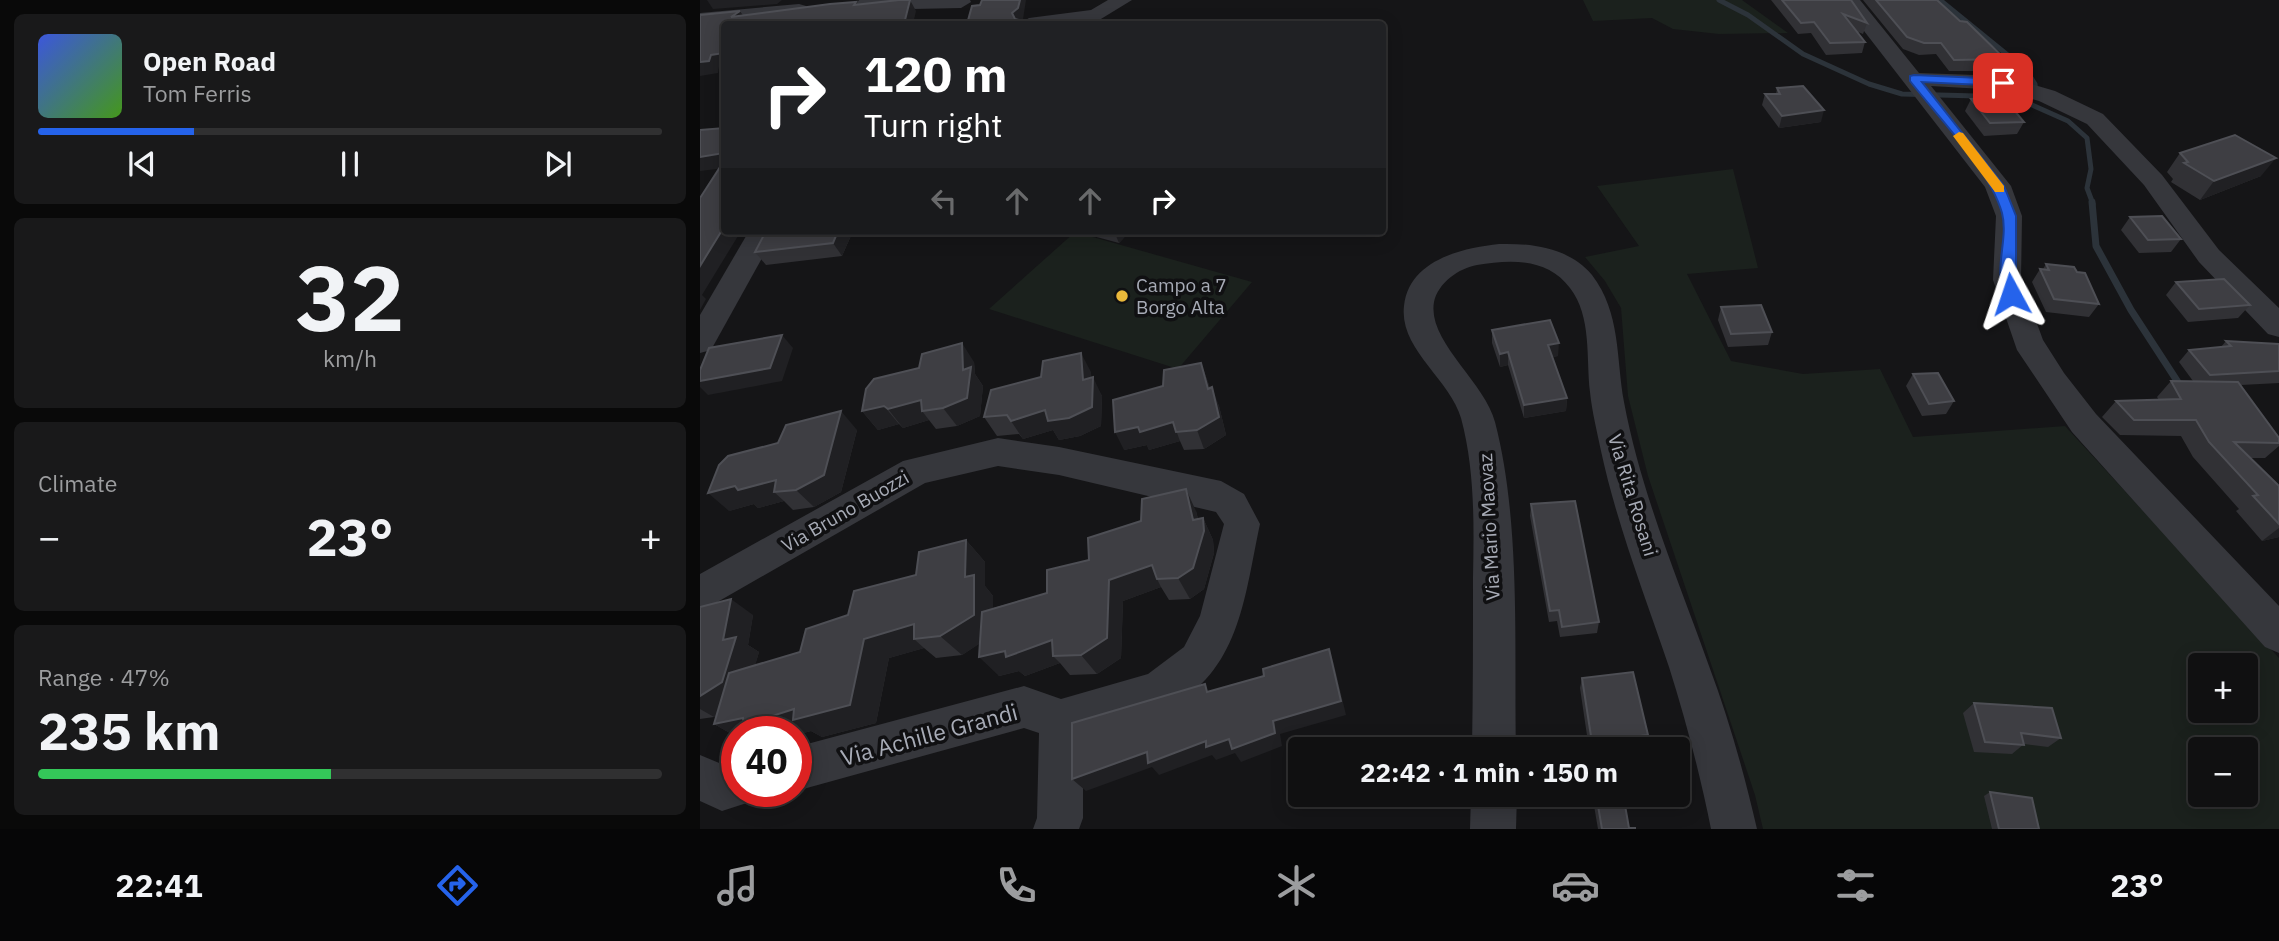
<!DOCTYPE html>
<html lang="en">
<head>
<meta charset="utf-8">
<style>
	:root { --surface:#101011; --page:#19191a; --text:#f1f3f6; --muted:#9c9d9f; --line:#303031; --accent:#2563eb }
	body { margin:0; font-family:"IBM Plex Sans",sans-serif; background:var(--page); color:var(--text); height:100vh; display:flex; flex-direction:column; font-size:26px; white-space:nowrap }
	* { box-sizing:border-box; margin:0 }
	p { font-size:23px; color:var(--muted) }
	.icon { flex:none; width:38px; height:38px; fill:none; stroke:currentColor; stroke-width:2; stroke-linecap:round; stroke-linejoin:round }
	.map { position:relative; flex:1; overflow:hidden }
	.sheet { display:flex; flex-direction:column; gap:14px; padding:14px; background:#090909; width:700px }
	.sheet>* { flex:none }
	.guide { position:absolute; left:21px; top:21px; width:665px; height:214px; border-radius:7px; box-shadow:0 4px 18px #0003,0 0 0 2px var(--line); background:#202124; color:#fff; overflow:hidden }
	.fabs { position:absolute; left:1488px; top:653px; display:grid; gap:14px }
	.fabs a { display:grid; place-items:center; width:70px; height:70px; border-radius:7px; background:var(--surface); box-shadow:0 4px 18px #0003,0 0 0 2px var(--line); font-size:35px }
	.speed { position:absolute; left:21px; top:716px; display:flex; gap:14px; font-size:35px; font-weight:700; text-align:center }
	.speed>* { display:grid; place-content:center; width:91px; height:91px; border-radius:50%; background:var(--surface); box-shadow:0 4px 18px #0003,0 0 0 2px var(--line); line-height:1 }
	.speed .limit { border:10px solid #d22; background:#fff; color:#111 }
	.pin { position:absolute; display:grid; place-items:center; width:60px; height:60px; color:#fff; margin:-30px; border-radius:14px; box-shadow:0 4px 10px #0006 }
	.me { position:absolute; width:77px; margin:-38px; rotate:355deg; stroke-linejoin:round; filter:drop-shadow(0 0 5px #0008) }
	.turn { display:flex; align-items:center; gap:24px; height:147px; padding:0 28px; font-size:32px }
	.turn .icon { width:91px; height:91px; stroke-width:2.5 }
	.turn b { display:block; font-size:49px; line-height:60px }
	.lanes { display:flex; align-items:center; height:66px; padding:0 28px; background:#0003; justify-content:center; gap:35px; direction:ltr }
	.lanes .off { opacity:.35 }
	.big { font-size:52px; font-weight:700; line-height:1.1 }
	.sheet .tile { flex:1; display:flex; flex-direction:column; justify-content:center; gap:10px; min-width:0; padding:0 24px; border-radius:10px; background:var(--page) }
	.sheet .dial { align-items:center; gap:0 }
	.dial b { font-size:91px; line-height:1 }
	.song { display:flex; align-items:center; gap:21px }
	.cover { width:84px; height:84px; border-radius:10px; background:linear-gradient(135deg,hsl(230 70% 55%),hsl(100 70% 35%)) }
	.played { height:7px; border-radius:4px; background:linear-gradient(90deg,var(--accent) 25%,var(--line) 25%) }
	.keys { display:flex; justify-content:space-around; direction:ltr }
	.heat { display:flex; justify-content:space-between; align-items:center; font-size:38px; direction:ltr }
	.charge { height:10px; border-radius:5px; background:linear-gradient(90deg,#34c759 47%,var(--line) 0) }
	.trip { position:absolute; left:588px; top:737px; width:402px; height:70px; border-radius:7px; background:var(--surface); box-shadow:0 4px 18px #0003,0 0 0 2px var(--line); font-weight:700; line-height:70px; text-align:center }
	.menu { display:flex; height:112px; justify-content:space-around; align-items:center; background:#060607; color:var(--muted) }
	.menu .icon { width:49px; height:49px }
	.menu .selected { color:var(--accent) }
	.menu b { font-size:32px; color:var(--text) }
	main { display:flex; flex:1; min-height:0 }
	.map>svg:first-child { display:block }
	.green { fill:#1b211d; fill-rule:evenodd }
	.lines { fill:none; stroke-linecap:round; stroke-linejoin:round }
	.stream-far1 { stroke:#2c333a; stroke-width:5 }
	.stream { stroke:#2c333a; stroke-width:7 }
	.minor { fill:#36373c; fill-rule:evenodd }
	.wall { fill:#313135 }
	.shaded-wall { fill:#202023 }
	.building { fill:#3e3e43; stroke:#4e4f55; stroke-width:2 }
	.route { fill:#2563eb; stroke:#184099; stroke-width:2 }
	.slow { fill:#f59e0b }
	.poi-dot { fill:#eab83a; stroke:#101012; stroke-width:2.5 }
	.labels { text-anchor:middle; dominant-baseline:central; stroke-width:7; stroke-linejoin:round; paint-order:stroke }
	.poi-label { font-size:19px; fill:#a7abb6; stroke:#101012; text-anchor:start }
	.street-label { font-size:19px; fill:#a7abb6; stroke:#101012 }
	.near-street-label { font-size:23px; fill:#a7abb6; stroke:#101012 }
</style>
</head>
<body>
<main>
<section class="sheet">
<div class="tile">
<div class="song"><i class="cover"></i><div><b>Open Road</b><p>Tom Ferris</p></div></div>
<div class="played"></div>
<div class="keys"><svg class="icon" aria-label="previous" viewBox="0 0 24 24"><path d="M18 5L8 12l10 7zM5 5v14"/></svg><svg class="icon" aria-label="pause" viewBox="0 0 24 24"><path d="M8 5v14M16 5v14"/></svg><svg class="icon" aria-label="next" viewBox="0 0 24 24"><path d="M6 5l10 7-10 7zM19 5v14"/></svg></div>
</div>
<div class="tile dial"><b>32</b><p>km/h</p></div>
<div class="tile"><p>Climate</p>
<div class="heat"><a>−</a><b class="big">23°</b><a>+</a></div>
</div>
<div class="tile"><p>Range · 47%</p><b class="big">235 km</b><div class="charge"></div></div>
</section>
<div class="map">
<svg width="1579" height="829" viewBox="0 0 1579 829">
	<rect width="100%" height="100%" fill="#151517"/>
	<g class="green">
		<polygon points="883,0 1042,0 1088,33 1019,34 973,29 952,18 893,21"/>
		<path d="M1033,169L1058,268L987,274L1031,361L1103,374L1180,369L1213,437L1365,426L1579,658V829H1063L1055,795L948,476L928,396L921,308L905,281L885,257L939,246L897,186ZM1500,665H1545V710H1500ZM1500,749H1545V794H1500Z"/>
		<polygon points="375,232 552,282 478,369 289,309"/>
	</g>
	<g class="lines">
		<g class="stream-far1">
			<polyline points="1019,0 1048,15 1103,54 1169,84 1202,94 1314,97 1368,121 1387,138 1391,169 1387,188 1393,204"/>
			<polyline points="1240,0 1326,70 1335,84 1336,95"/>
		</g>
		<polyline class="stream" points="1392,202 1396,246 1431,310 1483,390"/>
		<g class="minor">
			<polygon points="159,0 270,0 271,2 261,8 166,10 159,8 156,4"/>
			<polygon points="408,0 432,0 396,22 319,24 329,18 391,10"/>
			<polygon points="1140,0 1160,0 1219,73 1303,76 1355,91 1403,114 1462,175 1519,250 1579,308 1579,337 1568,334 1499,262 1444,185 1387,124 1339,101 1301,90 1231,86 1311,186 1322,216 1321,280 1343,340 1364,373 1396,414 1579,606 1579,653 1565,647 1372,432 1317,350 1293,280 1296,216 1285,187"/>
			<polygon points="99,4 106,6 109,10 106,14 0,25 0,13"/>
			<polygon points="49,231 77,231 11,350 0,353 0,315"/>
			<path d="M799,244C832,243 870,248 892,275C921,313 916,358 924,402C941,493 978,579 1009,666C1029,719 1044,773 1057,829H1011C1000,774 986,721 969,667C945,596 917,525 901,451C897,431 892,412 890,392C886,359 892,316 870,288C848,258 811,259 777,265C759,268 738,283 734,302C727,341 785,382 795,422C821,522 814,645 816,749H772C773,692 773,635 773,578C774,525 775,470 761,418C750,379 699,349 704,306C709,260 762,248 799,244Z"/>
			<path d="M298,438L359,447L521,481L544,494L560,524C545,593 541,666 474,705C448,721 412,726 383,735V818L379,829H333L337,818L339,733L324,728L96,791H95L96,747L324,686L361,699L448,674L484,647L500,616L524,524L516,512L359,475L298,466L225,483L0,612V574L203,461Z"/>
			<polygon points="0,755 24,765 37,762 37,791 57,791 53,801 22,811 0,801"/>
			<polygon points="771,794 817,794 816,829 770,829"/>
		</g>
	</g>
	<g class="wall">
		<polygon points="1071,0 1151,0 1167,23 1163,34 1158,32 1165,42 1162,53 1126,55 1111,33 1098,34"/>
		<polygon points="1163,0 1237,0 1305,59 1299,71 1249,71 1236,54 1219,55 1203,49"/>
		<polygon points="1077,88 1121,122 1079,128 1062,105 1065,94 1076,94"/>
		<polygon points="1271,99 1324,122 1317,134 1284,136 1265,111"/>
		<polygon points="1480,153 1561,176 1500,200 1471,182 1473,179 1467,172"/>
		<polygon points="1430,217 1481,239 1471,252 1439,253 1421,230"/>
		<polygon points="66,231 153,231 142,256 66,265 55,252"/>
		<polygon points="391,231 430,231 419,243 393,236"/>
		<polygon points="1346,264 1377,272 1399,304 1389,317 1346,312 1332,282 1340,269 1343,269"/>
		<polygon points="1476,282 1550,305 1538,318 1488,322 1466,295"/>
		<polygon points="1021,307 1072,332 1068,345 1028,347 1018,320"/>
		<polygon points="792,330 858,356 852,357 867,398 866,411 824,418 808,365 800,367 792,343"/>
		<polygon points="1526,341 1579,344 1579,383 1541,385 1579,438 1579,446 1565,458 1550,458 1579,486 1579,537 1562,541 1536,511 1539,509 1493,457 1481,436 1420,435 1402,417 1416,401 1459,400 1457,397 1471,381 1493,381 1479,362 1489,350 1521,347"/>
		<polygon points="274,362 275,374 283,386 280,416 257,426 236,429 229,420 203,428 199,424 178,430 162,411"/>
		<polygon points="501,363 510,388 519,406 526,435 504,449 484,450 480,441 449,450 447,445 424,450 463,386"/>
		<polygon points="391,372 391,378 402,396 401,426 380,436 359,440 353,430 323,439 319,434 297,436 284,417"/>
		<polygon points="1213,374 1254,401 1246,414 1222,416 1206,386"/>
		<polygon points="157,430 141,492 114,507 93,510 84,501 58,508 54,504 29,511"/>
		<polygon points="831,504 899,622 897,633 860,637 857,621 849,622 830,516"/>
		<polygon points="496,511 498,519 503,518 513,540 514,553 504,589 490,599 469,600 461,587 423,601 421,658 397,674 370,675 360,663 325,676 319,671 299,676 280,643 262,655 236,658 224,648 189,658 176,723 122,737 111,731 96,735 96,732 37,732 37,737 14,724 17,715 14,717 0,719 0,607 53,615 48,645 59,652 55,665 100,652 148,615 216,575 266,540 285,562 285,586 293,596 293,608 347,593 389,560"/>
		<polygon points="882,678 948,735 945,744 915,747 916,749 889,749 880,688"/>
		<polygon points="1274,703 1361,738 1348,747 1324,744 1312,754 1274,752 1263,713"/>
		<polygon points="1290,792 1339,829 1292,829 1284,796"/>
		<polygon points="892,794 923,794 929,828 935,829 898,829"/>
	</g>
	<g class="shaded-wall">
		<polygon points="7,0 82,0 77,4 13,9"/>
		<polygon points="210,0 216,11 213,24 204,24"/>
		<polygon points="320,0 326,0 323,19 316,24 312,13"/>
		<polygon points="40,11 48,23 31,17"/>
		<polygon points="24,53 24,66 19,67 18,73 0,76 0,62 11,55"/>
		<polygon points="1124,110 1121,122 1079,128 1082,116"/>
		<polygon points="24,153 24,168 0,171 0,157"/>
		<polygon points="1576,158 1561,176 1500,200 1514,181"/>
		<polygon points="24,227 24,231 41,231 2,295 6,299 0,310 0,266"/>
		<polygon points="138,231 153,231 142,256 133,243"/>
		<polygon points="421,231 430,231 419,243 416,236"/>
		<polygon points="82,335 93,348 82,381 8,395 0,387 0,381"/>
		<polygon points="262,343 274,362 275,374 283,386 280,416 257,426 243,408 263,370"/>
		<polygon points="859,343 858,356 847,358 848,345"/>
		<polygon points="808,352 808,365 800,367 800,354"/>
		<polygon points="381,353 391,372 392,387 393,377 402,396 401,426 380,436 359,440 353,430 323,439 311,421 383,380"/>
		<polygon points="501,363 508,382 515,407 508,389"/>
		<polygon points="512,387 519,406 526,435 504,449 497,430"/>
		<polygon points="867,398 866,411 824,418 824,405"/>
		<polygon points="221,400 222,411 229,420 203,428 188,409"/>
		<polygon points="184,406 199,424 178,430 162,411"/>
		<polygon points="141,411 157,430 141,492 114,507 96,490"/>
		<polygon points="473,422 480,441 449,450 440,432"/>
		<polygon points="438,427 447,445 424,450 415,432"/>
		<polygon points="76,480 74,492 84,501 58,508 54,504 29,511 8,493 35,486"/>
		<polygon points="486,489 496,511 502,536 503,518 513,540 514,553 504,589 490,599 478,578 493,520"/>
		<polygon points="1579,528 1579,537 1562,541"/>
		<polygon points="266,540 285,562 285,586 293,596 293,635 262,655 240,636 265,577"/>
		<polygon points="452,565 457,579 461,587 423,601 421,658 397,674 381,655 409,580"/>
		<polygon points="31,599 53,615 48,645 59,652 46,697 14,717 0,709 0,696 23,640"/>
		<polygon points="214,624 214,639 224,648 189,658 176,723 122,737 111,731 96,735 96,732 37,732 37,737 14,724 164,639"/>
		<polygon points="352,640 353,656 360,663 325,676 319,671 299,676 279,657"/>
		<polygon points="629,649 634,664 646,715 580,734 582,746 541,762 535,753 516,760 512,755 459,775 452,767 386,791 372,779 447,752 506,741 573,721"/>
	</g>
	<g class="building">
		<polygon points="199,0 210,0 204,24 24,24 24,53 11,55 9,61 0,62 0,15 40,11 31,17 130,4 156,2 154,5"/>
		<polygon points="282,0 320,0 318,8 312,13 315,19 335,24 267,24 272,6 280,5"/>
		<polygon points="1082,0 1151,0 1167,23 1143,14 1165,42 1130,43 1114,22 1101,23"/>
		<polygon points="1176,0 1237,0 1260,21 1267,22 1305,59 1254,60 1241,43 1224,43 1207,37"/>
		<polygon points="1103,86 1124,110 1082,116 1065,94 1080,94 1077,88"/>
		<polygon points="1304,98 1324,122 1290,123 1271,99"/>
		<polygon points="24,128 24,153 0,157 0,130"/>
		<polygon points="1535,135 1576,158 1514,181 1484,163 1488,162 1480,153"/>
		<polygon points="24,161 24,227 0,266 0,198"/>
		<polygon points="1462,216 1481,239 1448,240 1430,217"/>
		<polygon points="66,231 138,231 133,243 55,252"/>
		<polygon points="396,231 421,231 416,236"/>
		<polygon points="1346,264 1374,267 1377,272 1385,273 1399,304 1354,299 1340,269 1349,270"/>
		<polygon points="1524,279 1550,305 1499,309 1476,282"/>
		<polygon points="1061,305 1072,332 1031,334 1021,307"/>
		<polygon points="850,320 859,343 848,345 867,398 824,405 808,352 800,354 792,330"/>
		<polygon points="82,335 70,368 0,381 0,370 9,348"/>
		<polygon points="1526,341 1579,344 1579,371 1510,375 1489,350 1531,346"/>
		<polygon points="262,343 263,370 271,367 267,398 243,408 222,411 221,400 188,409 184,406 162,411 166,389 174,379 219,368 222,354"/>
		<polygon points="381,353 383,380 393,377 392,407 369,418 348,421 345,410 311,421 307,415 284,417 291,390 341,377 343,361"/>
		<polygon points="501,363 508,389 512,387 519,417 497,430 476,432 473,422 440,432 438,427 415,432 413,400 463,386 464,370"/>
		<polygon points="1238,373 1254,401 1229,404 1213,374"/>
		<polygon points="1471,381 1538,382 1579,438 1579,443 1534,442 1579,486 1579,524 1553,496 1558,495 1509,442 1496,420 1434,420 1416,401 1481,399"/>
		<polygon points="141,411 124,475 96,490 74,492 76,480 38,490 35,486 8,493 19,465 28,456 78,443 86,425"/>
		<polygon points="486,489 493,520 503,518 504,531 493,568 478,578 457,579 452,565 409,580 407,638 381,655 353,656 352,640 306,657 305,651 279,657 282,612 347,593 347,570 389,560 388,538 441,521 442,499"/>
		<polygon points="875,501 899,622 862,627 859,610 850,611 831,504"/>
		<polygon points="266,540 265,577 274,575 274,615 240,636 214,639 214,624 164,639 150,705 93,720 94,709 44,725 43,718 14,724 29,673 100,652 106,629 148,615 154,591 216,575 219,552"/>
		<polygon points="31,599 23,640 36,637 22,682 0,696 0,607"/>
		<polygon points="629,649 641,701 573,721 575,733 532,749 529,739 506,747 506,741 448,763 447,752 372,779 372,723 505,684 507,692 564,676 563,669"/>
		<polygon points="933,672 948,735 914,739 916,749 893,749 882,678"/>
		<polygon points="1274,703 1352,708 1361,738 1321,733 1324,745 1285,742"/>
		<polygon points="1290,792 1332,798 1339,829 1299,829"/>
		<polygon points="896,794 923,794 929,828 935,828 935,829 902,829"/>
	</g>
	<path class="route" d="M1214,75L1303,79L1308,83L1303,86L1222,82L1304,186L1316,216V298H1306C1292,271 1309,240 1302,213C1290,170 1238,117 1210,81V76Z"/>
	<polygon class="slow" points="1259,132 1263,133 1304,186 1304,192 1295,192 1253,136"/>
	<circle class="poi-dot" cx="422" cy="296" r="7"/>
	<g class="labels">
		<g class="poi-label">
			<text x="436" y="285">Campo a 7<tspan x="436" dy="22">Borgo Alta</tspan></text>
		</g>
		<g class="street-label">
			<text transform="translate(933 495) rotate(73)">Via Rita Rosani</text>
			<text transform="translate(145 511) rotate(-30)">Via Bruno Buozzi</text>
			<text transform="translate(789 527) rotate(-93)">Via Mario Maovaz</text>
		</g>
		<g class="near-street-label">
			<text transform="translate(229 734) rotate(-15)">Via Achille Grandi</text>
		</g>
	</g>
</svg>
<div class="fabs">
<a>+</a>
<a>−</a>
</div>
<div class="speed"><div class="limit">40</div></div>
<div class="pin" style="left:1303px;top:83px;background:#d93025"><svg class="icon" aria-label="arrive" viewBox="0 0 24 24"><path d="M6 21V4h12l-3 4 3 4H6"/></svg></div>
<svg class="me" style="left:1311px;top:294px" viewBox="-20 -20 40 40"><path d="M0-17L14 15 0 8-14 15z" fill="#2563eb" stroke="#fff" stroke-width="4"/></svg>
<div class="trip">22:42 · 1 min · 150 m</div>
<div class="guide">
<div class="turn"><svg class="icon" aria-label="right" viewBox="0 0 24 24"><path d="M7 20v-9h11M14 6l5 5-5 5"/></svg><div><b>120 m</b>Turn right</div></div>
<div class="lanes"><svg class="icon off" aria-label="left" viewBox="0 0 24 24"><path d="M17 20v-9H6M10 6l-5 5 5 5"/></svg><svg class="icon off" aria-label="ahead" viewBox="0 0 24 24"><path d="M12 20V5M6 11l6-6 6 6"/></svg><svg class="icon off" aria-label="ahead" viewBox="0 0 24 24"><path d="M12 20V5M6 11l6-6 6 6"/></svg><svg class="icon" aria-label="right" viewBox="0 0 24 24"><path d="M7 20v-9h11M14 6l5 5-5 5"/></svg></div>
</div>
</div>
</main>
<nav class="menu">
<b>22:41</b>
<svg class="icon selected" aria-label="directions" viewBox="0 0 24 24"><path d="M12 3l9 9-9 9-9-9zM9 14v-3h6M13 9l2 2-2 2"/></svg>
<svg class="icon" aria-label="music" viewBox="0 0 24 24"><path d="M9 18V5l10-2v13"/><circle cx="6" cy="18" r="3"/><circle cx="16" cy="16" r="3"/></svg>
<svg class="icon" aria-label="phone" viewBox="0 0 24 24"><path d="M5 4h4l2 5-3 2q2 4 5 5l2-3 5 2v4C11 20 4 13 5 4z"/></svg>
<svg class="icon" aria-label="climate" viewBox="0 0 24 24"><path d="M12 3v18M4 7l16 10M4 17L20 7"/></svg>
<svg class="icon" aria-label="car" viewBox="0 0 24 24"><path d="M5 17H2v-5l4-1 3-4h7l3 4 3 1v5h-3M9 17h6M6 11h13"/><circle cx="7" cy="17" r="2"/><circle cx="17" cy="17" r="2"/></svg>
<svg class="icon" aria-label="filters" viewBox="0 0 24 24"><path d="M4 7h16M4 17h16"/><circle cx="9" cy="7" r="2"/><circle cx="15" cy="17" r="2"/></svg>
<b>23°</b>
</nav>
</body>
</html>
